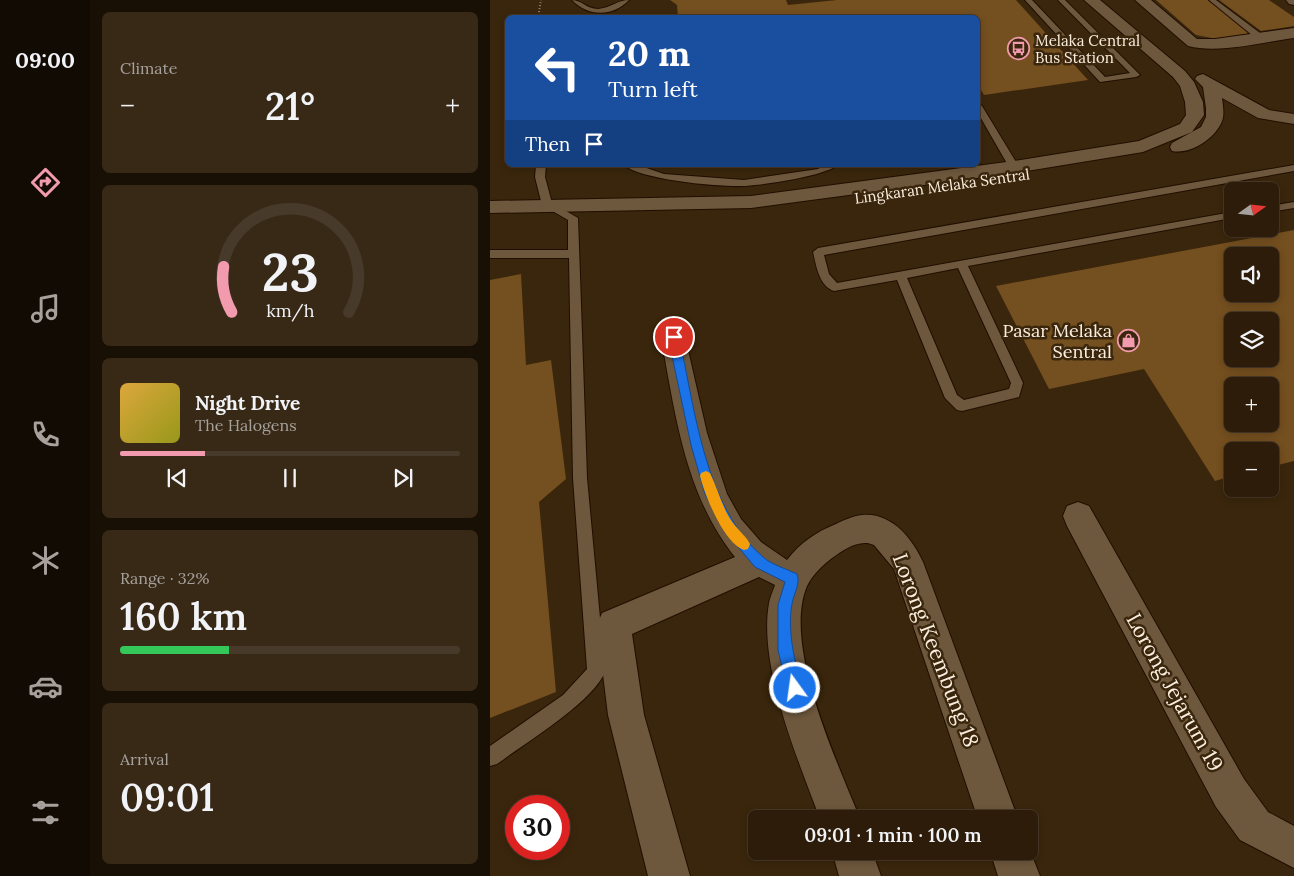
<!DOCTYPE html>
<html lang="en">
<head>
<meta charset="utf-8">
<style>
	:root { --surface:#2c1c09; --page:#382917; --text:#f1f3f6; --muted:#a6a19c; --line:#483a2a; --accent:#f29aae }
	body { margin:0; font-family:Lora,serif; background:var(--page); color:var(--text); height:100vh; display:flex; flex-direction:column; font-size:19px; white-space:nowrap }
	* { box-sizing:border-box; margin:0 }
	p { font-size:16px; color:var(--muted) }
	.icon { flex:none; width:28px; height:28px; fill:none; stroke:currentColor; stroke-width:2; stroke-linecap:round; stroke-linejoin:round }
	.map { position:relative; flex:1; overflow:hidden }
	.panel { display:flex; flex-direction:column; gap:12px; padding:12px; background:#180f05; width:400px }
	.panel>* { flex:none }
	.banner { position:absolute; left:15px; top:15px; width:475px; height:152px; border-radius:8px; box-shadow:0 2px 8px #0003,0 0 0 1px var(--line); background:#1a4fa0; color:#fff; overflow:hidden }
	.needle { width:32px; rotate:75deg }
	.buttons { position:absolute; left:734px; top:182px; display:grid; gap:10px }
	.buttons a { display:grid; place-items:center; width:55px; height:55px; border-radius:8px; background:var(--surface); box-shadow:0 2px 8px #0003,0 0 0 1px var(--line); font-size:25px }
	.speed { position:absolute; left:15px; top:795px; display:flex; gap:10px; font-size:25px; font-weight:700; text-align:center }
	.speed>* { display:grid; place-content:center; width:65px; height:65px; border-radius:50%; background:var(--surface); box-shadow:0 2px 8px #0003,0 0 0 1px var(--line); line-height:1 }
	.speed .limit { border:8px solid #d22; background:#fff; color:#111 }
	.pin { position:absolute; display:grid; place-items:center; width:42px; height:42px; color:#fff; margin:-21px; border:2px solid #fff; border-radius:50%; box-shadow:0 1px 5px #0007 }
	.me { position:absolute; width:55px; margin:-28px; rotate:346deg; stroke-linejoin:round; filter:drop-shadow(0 0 4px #0008) }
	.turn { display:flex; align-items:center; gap:18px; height:105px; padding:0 20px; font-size:22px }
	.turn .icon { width:65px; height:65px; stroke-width:2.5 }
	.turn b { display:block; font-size:35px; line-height:42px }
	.then { display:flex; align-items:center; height:48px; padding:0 20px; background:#0003; gap:10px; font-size:19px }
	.big { font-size:38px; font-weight:600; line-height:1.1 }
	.panel .widget { flex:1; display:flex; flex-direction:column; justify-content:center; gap:8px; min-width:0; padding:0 18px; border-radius:8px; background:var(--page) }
	.panel .dial { align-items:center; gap:0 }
	.dial svg { height:130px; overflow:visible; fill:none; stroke:var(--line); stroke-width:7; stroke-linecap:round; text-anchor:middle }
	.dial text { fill:var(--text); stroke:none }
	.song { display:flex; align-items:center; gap:15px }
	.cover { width:60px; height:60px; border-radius:8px; background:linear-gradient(135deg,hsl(40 70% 55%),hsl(60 70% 35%)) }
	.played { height:5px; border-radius:2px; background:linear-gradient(90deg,var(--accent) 25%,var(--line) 25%) }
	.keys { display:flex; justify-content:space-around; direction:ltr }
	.heat { display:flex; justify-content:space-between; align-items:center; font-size:28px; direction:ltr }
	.charge { height:8px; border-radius:4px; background:linear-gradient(90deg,#34c759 32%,var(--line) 0) }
	.trip { position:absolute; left:258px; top:810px; width:290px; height:50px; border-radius:8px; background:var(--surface); box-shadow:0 2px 8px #0003,0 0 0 1px var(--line); font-weight:600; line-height:50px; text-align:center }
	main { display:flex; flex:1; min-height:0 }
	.menu { display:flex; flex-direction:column; width:90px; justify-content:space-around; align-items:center; background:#120b04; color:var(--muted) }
	.menu .icon { width:35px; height:35px }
	.menu .selected { color:var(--accent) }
	.menu b { font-size:22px; color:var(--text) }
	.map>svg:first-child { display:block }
	.building { fill:#744f1f; fill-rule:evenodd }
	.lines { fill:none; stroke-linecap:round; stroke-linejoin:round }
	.service-casing { stroke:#200e00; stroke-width:2 }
	.minor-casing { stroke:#200e00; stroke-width:2 }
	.path { stroke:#968570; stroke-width:2; stroke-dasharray:1 2; stroke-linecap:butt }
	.service { fill:#6e583d; fill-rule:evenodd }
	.minor { fill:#6e583d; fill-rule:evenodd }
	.route { fill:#1a73e8; stroke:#114b97 }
	.slow { fill:#f59e0b }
	.labels { text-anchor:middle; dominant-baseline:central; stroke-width:5; stroke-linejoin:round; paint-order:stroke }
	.far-poi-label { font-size:15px; fill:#fbeedf; stroke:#3a260c; text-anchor:start }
	.far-street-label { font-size:15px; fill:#fbeedf; stroke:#3a260c }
	.poi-label { font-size:18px; fill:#fbeedf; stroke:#3a260c; text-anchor:end }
	.near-street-label { font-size:21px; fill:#fbeedf; stroke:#3a260c }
</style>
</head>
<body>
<main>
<nav class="menu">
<b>09:00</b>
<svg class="icon selected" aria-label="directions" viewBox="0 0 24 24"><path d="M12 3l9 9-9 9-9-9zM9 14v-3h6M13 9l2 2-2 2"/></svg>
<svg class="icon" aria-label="music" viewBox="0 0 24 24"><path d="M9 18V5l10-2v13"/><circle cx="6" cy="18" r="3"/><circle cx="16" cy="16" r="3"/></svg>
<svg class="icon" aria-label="phone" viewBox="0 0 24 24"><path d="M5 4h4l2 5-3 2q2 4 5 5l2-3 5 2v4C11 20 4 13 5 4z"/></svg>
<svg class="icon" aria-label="climate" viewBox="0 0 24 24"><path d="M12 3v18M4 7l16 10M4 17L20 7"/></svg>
<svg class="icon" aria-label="car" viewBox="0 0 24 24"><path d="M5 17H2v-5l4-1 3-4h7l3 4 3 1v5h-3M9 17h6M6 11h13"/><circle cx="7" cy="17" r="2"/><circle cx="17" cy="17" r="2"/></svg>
<svg class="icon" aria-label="filters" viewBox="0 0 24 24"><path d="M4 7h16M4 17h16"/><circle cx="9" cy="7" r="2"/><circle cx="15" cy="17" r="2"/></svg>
</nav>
<section class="panel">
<div class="widget"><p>Climate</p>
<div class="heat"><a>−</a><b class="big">21°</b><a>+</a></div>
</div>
<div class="widget dial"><svg viewBox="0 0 100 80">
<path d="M14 69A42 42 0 1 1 86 69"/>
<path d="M14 69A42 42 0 0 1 9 41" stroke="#f29aae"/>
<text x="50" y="56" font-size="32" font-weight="700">23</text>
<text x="50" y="72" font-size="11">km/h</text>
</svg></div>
<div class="widget">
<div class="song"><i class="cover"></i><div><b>Night Drive</b><p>The Halogens</p></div></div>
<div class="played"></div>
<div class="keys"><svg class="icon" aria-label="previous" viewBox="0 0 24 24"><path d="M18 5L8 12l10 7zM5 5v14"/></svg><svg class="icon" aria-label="pause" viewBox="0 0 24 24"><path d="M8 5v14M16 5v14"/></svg><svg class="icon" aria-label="next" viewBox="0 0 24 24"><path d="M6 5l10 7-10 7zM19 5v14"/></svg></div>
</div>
<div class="widget"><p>Range · 32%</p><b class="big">160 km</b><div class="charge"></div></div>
<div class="widget"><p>Arrival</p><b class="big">09:01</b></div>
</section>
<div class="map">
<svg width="804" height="876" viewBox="0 0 804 876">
	<rect width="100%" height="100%" fill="#3a260c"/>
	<g class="building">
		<polygon points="180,0 296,0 298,5 347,0 526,0 598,80 494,95 488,85 488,18 188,18 187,5"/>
		<polygon points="666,0 718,0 761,33 727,39 706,35"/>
		<polygon points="729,0 779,0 804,17 804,26 771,31"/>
		<path d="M804,230V461L780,467V451H742V476L725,481L654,369L559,389L506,286ZM742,256H780V294H742ZM742,321H780V359H742ZM742,386H780V424H742Z"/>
		<polygon points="31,274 36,365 61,360 76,479 49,502 66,692 0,718 0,280"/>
	</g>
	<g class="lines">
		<defs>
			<g id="service">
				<path d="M82,0C92,0 96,9 108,9C120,8 128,0 139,0C123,17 98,17 82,0Z"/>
				<polygon points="535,0 542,0 615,77 640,73 568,0 575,0 650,75 646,77 610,82"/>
				<polygon points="719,0 726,0 774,36 774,40 768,40"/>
				<polygon points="488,103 492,106 529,167 527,169 521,169 519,167 488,113"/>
				<path d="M46,165H56L55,177L62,203L88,218L97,478L115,672C102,703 35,743 7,764L0,766V746L73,695L97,669L83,478L79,258H0V250H78V220L52,205L45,177Z"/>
				<path d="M134,165H148L174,174L254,180L328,169L335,165H347C336,176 272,185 254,186C230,187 151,180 134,165Z"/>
				<path d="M804,165V171L334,255L339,274L347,283L742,212V218L478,266L533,383L529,397L472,411L467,410L455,398L407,280L344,291C329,286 326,265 323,252L328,248ZM468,268L521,383L519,389L474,400L467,395L417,278Z"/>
				<polygon points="804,202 804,208 780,212 780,206"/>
			</g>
			<g id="minor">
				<polygon points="594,0 610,0 695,71 704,82 713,102 714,115 702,132 653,152 524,173 261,208 0,213 0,201 261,196 524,161 649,141 690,124 696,115 695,102 690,86 683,77"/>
				<path d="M645,0H661L707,39H725L804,28V38C772,42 729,54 698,46Z"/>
				<polygon points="796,0 804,0 804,5 799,4"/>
				<path d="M713,74L779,110L804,114V124L768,118L732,98C733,105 734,112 733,118C728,137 701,155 682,151L680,147L682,143L711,127L716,117V108L713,87L705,79L707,76Z"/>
				<path d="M183,328L192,331L195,337L217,433L237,494L251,519L271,542L297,560C310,543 326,532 346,524C354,520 363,516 372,515C401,512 422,538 433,562L528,819H488L404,569L384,545C370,538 353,550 342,558C333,565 322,575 317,586C292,645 347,761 370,819H330C308,759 268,667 279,603C280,597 283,591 285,585L269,577L142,634L154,715L200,876H158L118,715L107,625L112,613L245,557C195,495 185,413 171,337L174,331Z"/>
				<polygon points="588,502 599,506 754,779 778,812 804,826 804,868 750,840 726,807 577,526 573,516 577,506"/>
				<polygon points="539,848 550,876 508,876 500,851 539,851"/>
				<polygon points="342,851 382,851 391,876 349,876"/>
			</g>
		</defs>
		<use href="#service" class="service-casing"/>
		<use href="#minor" class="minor-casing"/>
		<polyline class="path" points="48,18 51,0"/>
		<use href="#service" class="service"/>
		<use href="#minor" class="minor"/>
	</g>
	<path class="route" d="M184,333L189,337C205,408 214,507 273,557C282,565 297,569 307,574C311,584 303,595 302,604C297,632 305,662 312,688L310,694L305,696L300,694L297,688L288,650V605L295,582L265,567L234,530L215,494L201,445L178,337Z"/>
	<path class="slow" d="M216,471L220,473C228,489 232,508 243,523C248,530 256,536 260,544L258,549L254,550C234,543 215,496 210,476L211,473Z"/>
	<defs>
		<symbol id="bus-ring" viewBox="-11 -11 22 22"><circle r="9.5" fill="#3a260c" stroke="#f29aae" stroke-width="1.5"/><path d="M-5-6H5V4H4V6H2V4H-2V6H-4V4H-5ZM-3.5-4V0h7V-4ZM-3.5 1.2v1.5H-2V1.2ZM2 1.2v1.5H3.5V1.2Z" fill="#f29aae"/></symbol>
		<symbol id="shop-ring" viewBox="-11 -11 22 22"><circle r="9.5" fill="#3a260c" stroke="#f29aae" stroke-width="1.5"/><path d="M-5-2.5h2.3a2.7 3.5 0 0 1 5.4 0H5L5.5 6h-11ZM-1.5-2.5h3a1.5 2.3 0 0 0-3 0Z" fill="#f29aae"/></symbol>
	</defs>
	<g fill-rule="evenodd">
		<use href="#bus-ring" x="516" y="36" width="25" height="25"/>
		<use href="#shop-ring" x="626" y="328" width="25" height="25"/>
	</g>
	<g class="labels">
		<g class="far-poi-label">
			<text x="545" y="40">Melaka Central<tspan x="545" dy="17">Bus Station</tspan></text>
		</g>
		<g class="far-street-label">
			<text transform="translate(452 186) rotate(-8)">Lingkaran Melaka Sentral</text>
		</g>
		<g class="poi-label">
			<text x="622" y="330">Pasar Melaka<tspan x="622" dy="21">Sentral</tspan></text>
		</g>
		<g class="near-street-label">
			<text transform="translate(446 650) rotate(69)">Lorong Keembung 18</text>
			<text transform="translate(685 692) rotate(61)">Lorong Jejarum 19</text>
		</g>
	</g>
</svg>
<div class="buttons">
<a><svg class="needle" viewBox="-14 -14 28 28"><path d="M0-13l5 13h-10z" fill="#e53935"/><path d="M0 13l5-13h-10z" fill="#a6a19c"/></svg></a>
<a><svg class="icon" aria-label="sound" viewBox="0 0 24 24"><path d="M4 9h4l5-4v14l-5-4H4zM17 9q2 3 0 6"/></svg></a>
<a><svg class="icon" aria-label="layers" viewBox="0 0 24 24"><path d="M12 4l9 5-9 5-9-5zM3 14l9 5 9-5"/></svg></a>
<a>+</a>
<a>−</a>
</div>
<div class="speed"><div class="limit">30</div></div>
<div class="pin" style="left:184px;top:337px;background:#d93025"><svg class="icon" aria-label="arrive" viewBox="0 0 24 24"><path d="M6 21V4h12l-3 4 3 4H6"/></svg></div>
<svg class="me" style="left:305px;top:688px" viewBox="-20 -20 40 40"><circle r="17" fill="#1a73e8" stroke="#fff" stroke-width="3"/><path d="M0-11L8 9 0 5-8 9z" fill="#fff"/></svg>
<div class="trip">09:01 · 1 min · 100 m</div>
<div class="banner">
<div class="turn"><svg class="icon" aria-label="left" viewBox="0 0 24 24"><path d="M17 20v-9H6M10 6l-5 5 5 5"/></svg><div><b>20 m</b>Turn left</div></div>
<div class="then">Then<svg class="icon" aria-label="arrive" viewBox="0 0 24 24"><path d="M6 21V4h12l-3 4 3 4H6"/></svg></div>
</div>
</div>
</main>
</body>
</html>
